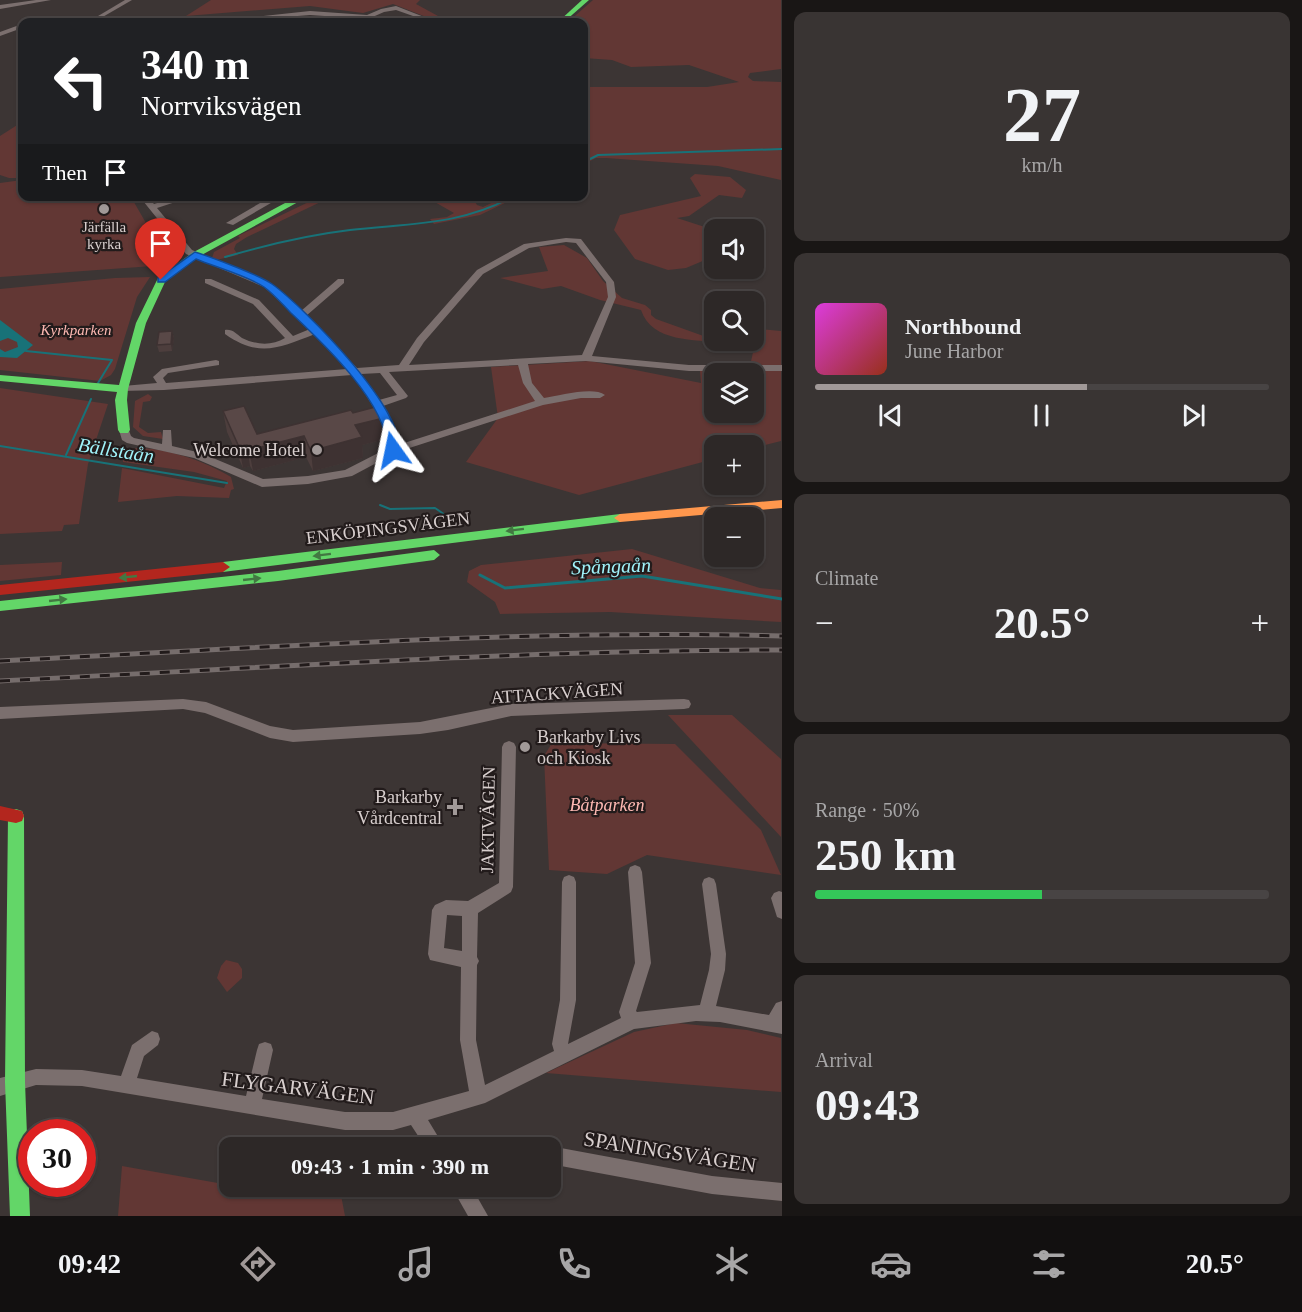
<!DOCTYPE html>
<html lang="en">
<head>
<meta charset="utf-8">
<style>
	:root { --surface:#2d2827; --page:#393433; --text:#f1f3f6; --muted:#a7a6a7; --line:#484444; --accent:#a19998 }
	body { margin:0; font-family:Georgia,serif; background:var(--page); color:var(--text); height:100vh; display:flex; flex-direction:column; font-size:22px; white-space:nowrap }
	* { box-sizing:border-box; margin:0 }
	p { font-size:20px; color:var(--muted) }
	.icon { flex:none; width:33px; height:33px; fill:none; stroke:currentColor; stroke-width:2; stroke-linecap:round; stroke-linejoin:round }
	.map { position:relative; flex:1; overflow:hidden }
	.panel { display:flex; flex-direction:column; gap:12px; padding:12px; background:#191615; width:520px }
	.panel>* { flex:none }
	.guide { position:absolute; left:18px; top:18px; width:570px; height:183px; border-radius:12px; box-shadow:0 2px 4px #0004,0 0 0 2px var(--line); background:#202124; color:#fff; overflow:hidden }
	.fabs { position:absolute; left:704px; top:219px; display:grid; gap:12px }
	.fabs a { display:grid; place-items:center; width:60px; height:60px; border-radius:12px; background:var(--surface); box-shadow:0 2px 4px #0004,0 0 0 2px var(--line); font-size:30px }
	.speed { position:absolute; left:18px; top:1119px; display:flex; gap:12px; font-size:30px; font-weight:700; text-align:center }
	.speed>* { display:grid; place-content:center; width:78px; height:78px; border-radius:50%; background:var(--surface); box-shadow:0 2px 4px #0004,0 0 0 2px var(--line); line-height:1 }
	.speed .limit { border:9px solid #d22; background:#fff; color:#111 }
	.pin { position:absolute; display:grid; place-items:center; width:51px; height:51px; color:#fff; margin:-62px -26px; border-radius:50% 50% 50% 0; rotate:-45deg; box-shadow:0 0 6px #0007 }
	.pin .icon { rotate:45deg }
	.me { position:absolute; width:66px; margin:-33px; rotate:348deg; stroke-linejoin:round; filter:drop-shadow(0 0 4px #0008) }
	.turn { display:flex; align-items:center; gap:21px; height:126px; padding:0 24px; font-size:27px }
	.turn .icon { width:78px; height:78px; stroke-width:2.5 }
	.turn b { display:block; font-size:42px; line-height:51px }
	.then { display:flex; align-items:center; height:57px; padding:0 24px; background:#0003; gap:12px; font-size:22px }
	.big { font-size:45px; font-weight:700; line-height:1.1 }
	.panel .widget { flex:1; display:flex; flex-direction:column; justify-content:center; gap:9px; min-width:0; padding:0 21px; border-radius:12px; background:var(--page) }
	.panel .dial { align-items:center; gap:0 }
	.dial b { font-size:78px; line-height:1 }
	.song { display:flex; align-items:center; gap:18px }
	.cover { width:72px; height:72px; border-radius:9px; background:linear-gradient(135deg,hsl(300 70% 55%),hsl(10 70% 35%)) }
	.played { height:6px; border-radius:3px; background:linear-gradient(90deg,var(--accent) 60%,var(--line) 60%) }
	.keys { display:flex; justify-content:space-around; direction:ltr }
	.heat { display:flex; justify-content:space-between; align-items:center; font-size:33px; direction:ltr }
	.charge { height:9px; border-radius:4px; background:linear-gradient(90deg,#34c759 50%,var(--line) 0) }
	.trip { position:absolute; left:219px; top:1137px; width:342px; height:60px; border-radius:12px; background:var(--surface); box-shadow:0 2px 4px #0004,0 0 0 2px var(--line); font-weight:700; line-height:60px; text-align:center }
	.menu { display:flex; height:96px; justify-content:space-around; align-items:center; background:#121010; color:var(--muted) }
	.menu .icon { width:42px; height:42px }
	.menu .current { color:var(--accent) }
	.menu b { font-size:27px; color:var(--text) }
	main { display:flex; flex:1; min-height:0 }
	.map>svg:first-child { display:block }
	.green { fill:#623734; fill-rule:evenodd }
	.water { fill:#187278 }
	.lines { fill:none; stroke-linecap:round; stroke-linejoin:round }
	.stream-far1 { stroke:#187278; stroke-width:2 }
	.stream { stroke:#187278; stroke-width:3 }
	.street { fill:#7b6f6e; fill-rule:evenodd }
	.fast { fill:#63d668; fill-rule:evenodd }
	.slow { fill:#ff974d; fill-rule:evenodd }
	.jam { fill:#b3261e; fill-rule:evenodd }
	.rail-casing { stroke:#766d6c; stroke-width:5 }
	.rail { stroke:#221b1b; stroke-width:3; stroke-dasharray:10; stroke-linecap:butt }
	.wall { fill:#4d3e3d }
	.shaded-wall { fill:#3e3232 }
	.building { fill:#594847; stroke:#3e3232; stroke-width:1.5 }
	.oneway { fill:#427842 }
	.route { fill:#1a73e8; stroke:#114b97; stroke-width:1.5 }
	.poi-dot { fill:#a19998; stroke:#221b1b; stroke-width:2 }
	.labels { text-anchor:middle; dominant-baseline:central; stroke-width:4.5; stroke-linejoin:round; paint-order:stroke }
	.far-poi-label { font-size:15px; fill:#d8cfce; stroke:#221b1b }
	.far-park-label { font-size:15px; font-style:italic; fill:#fdb8b2; stroke:#221b1b }
	.poi-label { font-size:18px; fill:#d8cfce; stroke:#221b1b; text-anchor:end }
	.street-label { font-size:18px; fill:#d8cfce; stroke:#221b1b }
	.park-label { font-size:18px; font-style:italic; fill:#fdb8b2; stroke:#221b1b }
	.water-label { font-size:20px; font-style:italic; fill:#a0f3fa; stroke:#221b1b }
	.near-street-label { font-size:21px; fill:#d8cfce; stroke:#221b1b }
</style>
</head>
<body>
<main>
<div class="map">
<svg width="782" height="1216" viewBox="0 0 782 1216">
	<rect width="100%" height="100%" fill="#3c3534"/>
	<g class="green">
		<polygon points="211,0 420,0 416,4 449,22 439,22 393,4 363,13 310,6 186,16"/>
		<polygon points="593,0 781,0 781,69 750,73 748,77 753,81 781,82 781,180 718,166 606,158 596,158 584,164 584,87 707,87 739,82 689,65 631,67 612,60 584,58 584,22 568,22"/>
		<polygon points="22,122 22,178 9,178 0,175 0,136"/>
		<polygon points="695,174 730,177 746,190 742,198 719,195 689,216 677,218 714,230 714,253 705,260 686,268 668,270 635,259 614,230 620,215 701,196 690,178"/>
		<polygon points="22,180 22,196 131,197 165,256 167,265 0,277 0,183"/>
		<polygon points="319,197 331,197 247,237 236,244 234,249 238,255 216,260 212,258 214,252 240,238 238,236"/>
		<polygon points="430,197 472,197 477,205 483,207 504,197 517,197 480,215 434,224 430,219 447,217 454,213 433,201"/>
		<path d="M564,245L587,258L603,281L622,298L645,305L651,310V315L656,319L723,343C695,339 652,343 641,310L600,300L561,286L542,289L500,278L548,271L539,247Z"/>
		<polygon points="150,277 137,297 115,369 111,375 100,381 0,370 0,289 115,278"/>
		<polygon points="758,329 781,331 781,365 750,366"/>
		<path d="M590,361L701,383L700,371L781,370V441L753,448V446H714V459L579,495L466,462L498,418L491,367ZM714,374H753V412H714Z"/>
		<polygon points="0,388 108,404 88,464 79,524 64,525 62,531 0,534"/>
		<polygon points="148,394 152,397 150,401 143,402 139,427 148,433 161,432 163,439 143,436 133,427 135,401"/>
		<path d="M136,448C167,448 205,461 231,477L234,489L231,490L229,498L177,496L118,502L122,468L224,488L227,481L194,472L123,462V456Z"/>
		<polygon points="632,549 760,588 781,590 781,622 610,612 500,614 495,602 467,582 469,571 481,565"/>
		<polygon points="62,562 61,575 0,581 0,565"/>
		<polygon points="668,715 732,715 781,759 781,837"/>
		<polygon points="552,743 675,744 761,830 781,875 647,855 607,874 549,870 544,756"/>
		<polygon points="226,960 238,963 242,969 242,978 227,992 217,978 221,966"/>
		<polygon points="676,1023 747,1030 781,1038 781,1092 546,1073 634,1032"/>
		<polygon points="122,1166 229,1185 230,1186 341,1195 345,1216 118,1216"/>
	</g>
	<polygon class="water" points="0,320 33,345 17,358 0,357 0,349 5,352 18,347 17,342 8,338 0,341"/>
	<g class="lines">
		<g class="stream-far1">
			<polyline points="584,162 598,155 782,149"/>
			<path d="M225,257C266,245 308,235 350,230C410,223 459,226 514,196"/>
			<polyline points="26,351 112,360 98,383"/>
			<polyline points="0,446 227,483"/>
			<polyline points="66,455 91,399"/>
			<polyline points="380,505 390,509 435,508 448,517"/>
		</g>
		<polyline class="stream" points="480,575 505,588 642,576 782,599"/>
		<g class="street">
			<polygon points="36,0 51,0 0,9 0,5"/>
			<polygon points="125,0 132,0 94,22 88,22"/>
			<polygon points="396,6 437,22 430,22 396,10 384,12 368,19 310,15 223,22 206,22 310,11 367,15 381,9"/>
			<polygon points="47,18 82,20 85,22 30,22"/>
			<polygon points="22,24 22,28 0,36 0,32"/>
			<path d="M139,196H147L154,204L180,196H194L157,208L192,250L270,283L301,311L338,279H344V283L306,316L357,368L399,365L417,338L477,270L524,244L566,238L581,239L614,282L616,297L592,356L689,365H782V371H689L586,361L528,364L532,383L544,398C559,396 593,386 605,395L600,398H581L543,405L397,452L352,476L308,484L262,487L194,458L127,443L122,440L119,430L124,427L128,428L131,436L134,438L162,444L163,430H171L172,446L201,453L263,479L308,476L345,470L388,448C388,424 365,394 352,375L164,390L120,391L118,389L123,386L157,383L153,377L162,369L216,360L219,361V365L168,373L163,378L166,383L347,369L315,334C279,348 259,358 225,334V330C233,329 236,334 242,338C256,345 272,346 285,338L253,304L205,283V279H211L259,300L293,336L310,329L264,287L186,254ZM566,242L576,243L606,282L608,297L582,355L409,365L424,342L483,274L529,248ZM518,365L523,383L535,401L398,445V440L383,406L406,398L408,396L389,372ZM380,373L397,395L379,400L361,374Z"/>
			<polygon points="272,196 283,196 233,225 226,223"/>
			<polygon points="183,699 206,702 270,726 293,730 420,722 511,704 684,699 689,700 691,704 689,708 684,709 511,716 448,730 420,734 293,742 270,738 205,713 183,709 0,719 0,707"/>
			<path d="M509,741L514,743L516,747L513,887L511,892L478,913L477,957L479,961L477,965L476,1040L485,1085L554,1051L552,1044L560,1000L562,882L564,877L569,875L574,877L576,882V1000L568,1044L621,1018L619,1012L635,963L628,872L630,867L635,865L640,867L642,872L651,963L636,1011L637,1012L700,1005L709,970L711,954L702,884L704,879L709,877L714,879L716,884L726,954L725,970L716,1006L769,1015L776,1003L782,1001V1034L720,1022L696,1021L634,1029L485,1103L428,1120L445,1148H426L411,1125L393,1130H345L82,1086L36,1085L0,1096V1078L36,1069L82,1070L121,1076L132,1045L152,1031L158,1033L160,1039L158,1045L144,1056L137,1078L246,1096L257,1050L259,1044L265,1042L271,1044L273,1050L262,1099L345,1112H393L469,1091L460,1040L461,967L430,960L428,954L432,910L435,905L446,900L468,901L499,883L502,747L504,743ZM447,915L462,916V951L444,948Z"/>
			<polygon points="779,891 782,892 782,919 777,917 771,898 774,893"/>
			<polygon points="492,1139 502,1139 508,1142 511,1148 483,1148 486,1142"/>
			<polygon points="550,1146 712,1176 782,1183 782,1201 712,1194 550,1164 550,1148 547,1148"/>
			<polygon points="451,1186 471,1186 488,1216 468,1216"/>
		</g>
		<g class="fast">
			<polygon points="582,0 589,0 564,22 558,22"/>
			<polygon points="298,196 309,196 198,257 165,282 146,323 128,389 127,400 130,430 128,433 120,433 118,430 115,400 117,392 0,381 0,375 119,385 136,323 158,278 192,253"/>
			<polygon points="620,514 626,518 620,522 223,572 216,567 223,562"/>
			<polygon points="434,550 440,555 434,560 278,581 0,611 0,601 278,571"/>
			<polygon points="16,809 22,811 24,816 25,1082 30,1216 10,1216 5,1082 8,816 10,811"/>
		</g>
		<polygon class="slow" points="782,500 782,508 620,522 614,518 620,514"/>
		<g class="jam">
			<polygon points="223,562 230,567 223,572 0,595 0,585"/>
			<polygon points="0,806 22,811 24,816 22,821 16,823 0,820"/>
		</g>
		<defs>
			<g id="rail">
				<path d="M0,661C260,648 521,629 782,636"/>
				<path d="M0,681C260,668 521,650 782,650"/>
			</g>
		</defs>
		<use href="#rail" class="rail-casing"/>
		<use href="#rail" class="rail"/>
	</g>
	<g class="wall">
		<polygon points="172,331 174,338 172,351 159,352 157,345"/>
		<polygon points="223,411 257,434 353,413 385,439 362,445 363,458 313,471 306,457 253,471 250,466 243,468 227,432"/>
	</g>
	<g class="shaded-wall">
		<polygon points="172,331 174,338 172,351 171,344"/>
		<polygon points="384,418 385,439 362,445 363,458 313,471 311,451 355,425"/>
		<polygon points="304,436 306,457 253,471 249,450"/>
		<polygon points="247,445 250,466 243,468 239,447"/>
	</g>
	<g class="building">
		<polygon points="172,331 171,344 157,345 159,332"/>
		<polygon points="244,406 257,434 351,410 353,413 379,406 384,418 355,425 362,437 311,451 304,436 249,450 247,445 239,447 223,411"/>
	</g>
	<defs><path id="oneway-solid" d="M-6-.8H1V-3.2L6.5 0L1 3.2V.8H-6Z" transform="scale(1.5)"/></defs>
	<g class="oneway">
		<use href="#oneway-solid" transform="translate(515 530) rotate(173)"/>
		<use href="#oneway-solid" transform="translate(322 555) rotate(173)"/>
		<use href="#oneway-solid" transform="translate(128 577) rotate(174)"/>
		<use href="#oneway-solid" transform="translate(252 579) rotate(-6)"/>
		<use href="#oneway-solid" transform="translate(58 600) rotate(-6)"/>
	</g>
	<path class="route" d="M195,252C211,257 259,275 272,284C302,305 413,417 397,453L393,454L387,450C389,405 323,343 291,313C283,305 274,294 264,287C248,276 215,267 196,259L165,282H158V278Z"/>
	<g class="poi-dot">
		<circle cx="104" cy="209" r="6"/>
		<circle cx="317" cy="450" r="6"/>
		<circle cx="525" cy="747" r="6"/>
		<path d="M452 798h6v6h6v6h-6v6h-6v-6h-6v-6h6z"/>
	</g>
	<g class="labels">
		<g class="far-poi-label">
			<text x="104" y="227">Järfälla<tspan x="104" dy="17">kyrka</tspan></text>
		</g>
		<g class="far-park-label">
			<text x="76" y="330">Kyrkparken</text>
		</g>
		<g class="poi-label">
			<text x="305" y="450">Welcome Hotel</text>
			<text x="537" y="737" text-anchor="start">Barkarby Livs<tspan x="537" dy="21">och Kiosk</tspan></text>
			<text x="442" y="797">Barkarby<tspan x="442" dy="21">Vårdcentral</tspan></text>
		</g>
		<g class="street-label">
			<text transform="translate(388 528) rotate(-7)">ENKÖPINGSVÄGEN</text>
			<text transform="translate(557 693) rotate(-4)">ATTACKVÄGEN</text>
			<text transform="translate(488 820) rotate(-89)">JAKTVÄGEN</text>
		</g>
		<g class="park-label">
			<text x="607" y="805">Båtparken</text>
		</g>
		<g class="water-label">
			<text transform="translate(116 450) rotate(9)">Bällstaån</text>
			<text transform="translate(611 566) rotate(-2)">Spångaån</text>
		</g>
		<g class="near-street-label">
			<text transform="translate(298 1088) rotate(7)">FLYGARVÄGEN</text>
			<text transform="translate(670 1152) rotate(9)">SPANINGSVÄGEN</text>
		</g>
	</g>
</svg>
<div class="fabs">
<a><svg class="icon" aria-label="sound" viewBox="0 0 24 24"><path d="M4 9h4l5-4v14l-5-4H4zM17 9q2 3 0 6"/></svg></a>
<a><svg class="icon" aria-label="search" viewBox="0 0 24 24"><circle cx="10" cy="10" r="6"/><path d="M15 15l6 6"/></svg></a>
<a><svg class="icon" aria-label="layers" viewBox="0 0 24 24"><path d="M12 4l9 5-9 5-9-5zM3 14l9 5 9-5"/></svg></a>
<a>+</a>
<a>−</a>
</div>
<div class="speed"><div class="limit">30</div></div>
<div class="pin" style="left:161px;top:280px;background:#d93025"><svg class="icon" aria-label="arrive" viewBox="0 0 24 24"><path d="M6 21V4h12l-3 4 3 4H6"/></svg></div>
<svg class="me" style="left:393px;top:450px" viewBox="-20 -20 40 40"><path d="M0-17L14 15 0 8-14 15z" fill="#1a73e8" stroke="#fff" stroke-width="4"/></svg>
<div class="trip">09:43 · 1 min · 390 m</div>
<div class="guide">
<div class="turn"><svg class="icon" aria-label="left" viewBox="0 0 24 24"><path d="M17 20v-9H6M10 6l-5 5 5 5"/></svg><div><b>340 m</b>Norrviksvägen</div></div>
<div class="then">Then<svg class="icon" aria-label="arrive" viewBox="0 0 24 24"><path d="M6 21V4h12l-3 4 3 4H6"/></svg></div>
</div>
</div>
<section class="panel">
<div class="widget dial"><b>27</b><p>km/h</p></div>
<div class="widget">
<div class="song"><i class="cover"></i><div><b>Northbound</b><p>June Harbor</p></div></div>
<div class="played"></div>
<div class="keys"><svg class="icon" aria-label="previous" viewBox="0 0 24 24"><path d="M18 5L8 12l10 7zM5 5v14"/></svg><svg class="icon" aria-label="pause" viewBox="0 0 24 24"><path d="M8 5v14M16 5v14"/></svg><svg class="icon" aria-label="next" viewBox="0 0 24 24"><path d="M6 5l10 7-10 7zM19 5v14"/></svg></div>
</div>
<div class="widget"><p>Climate</p>
<div class="heat"><a>−</a><b class="big">20.5°</b><a>+</a></div>
</div>
<div class="widget"><p>Range · 50%</p><b class="big">250 km</b><div class="charge"></div></div>
<div class="widget"><p>Arrival</p><b class="big">09:43</b></div>
</section>
</main>
<nav class="menu">
<b>09:42</b>
<svg class="icon current" aria-label="directions" viewBox="0 0 24 24"><path d="M12 3l9 9-9 9-9-9zM9 14v-3h6M13 9l2 2-2 2"/></svg>
<svg class="icon" aria-label="music" viewBox="0 0 24 24"><path d="M9 18V5l10-2v13"/><circle cx="6" cy="18" r="3"/><circle cx="16" cy="16" r="3"/></svg>
<svg class="icon" aria-label="phone" viewBox="0 0 24 24"><path d="M5 4h4l2 5-3 2q2 4 5 5l2-3 5 2v4C11 20 4 13 5 4z"/></svg>
<svg class="icon" aria-label="climate" viewBox="0 0 24 24"><path d="M12 3v18M4 7l16 10M4 17L20 7"/></svg>
<svg class="icon" aria-label="car" viewBox="0 0 24 24"><path d="M5 17H2v-5l4-1 3-4h7l3 4 3 1v5h-3M9 17h6M6 11h13"/><circle cx="7" cy="17" r="2"/><circle cx="17" cy="17" r="2"/></svg>
<svg class="icon" aria-label="filters" viewBox="0 0 24 24"><path d="M4 7h16M4 17h16"/><circle cx="9" cy="7" r="2"/><circle cx="15" cy="17" r="2"/></svg>
<b>20.5°</b>
</nav>
</body>
</html>
